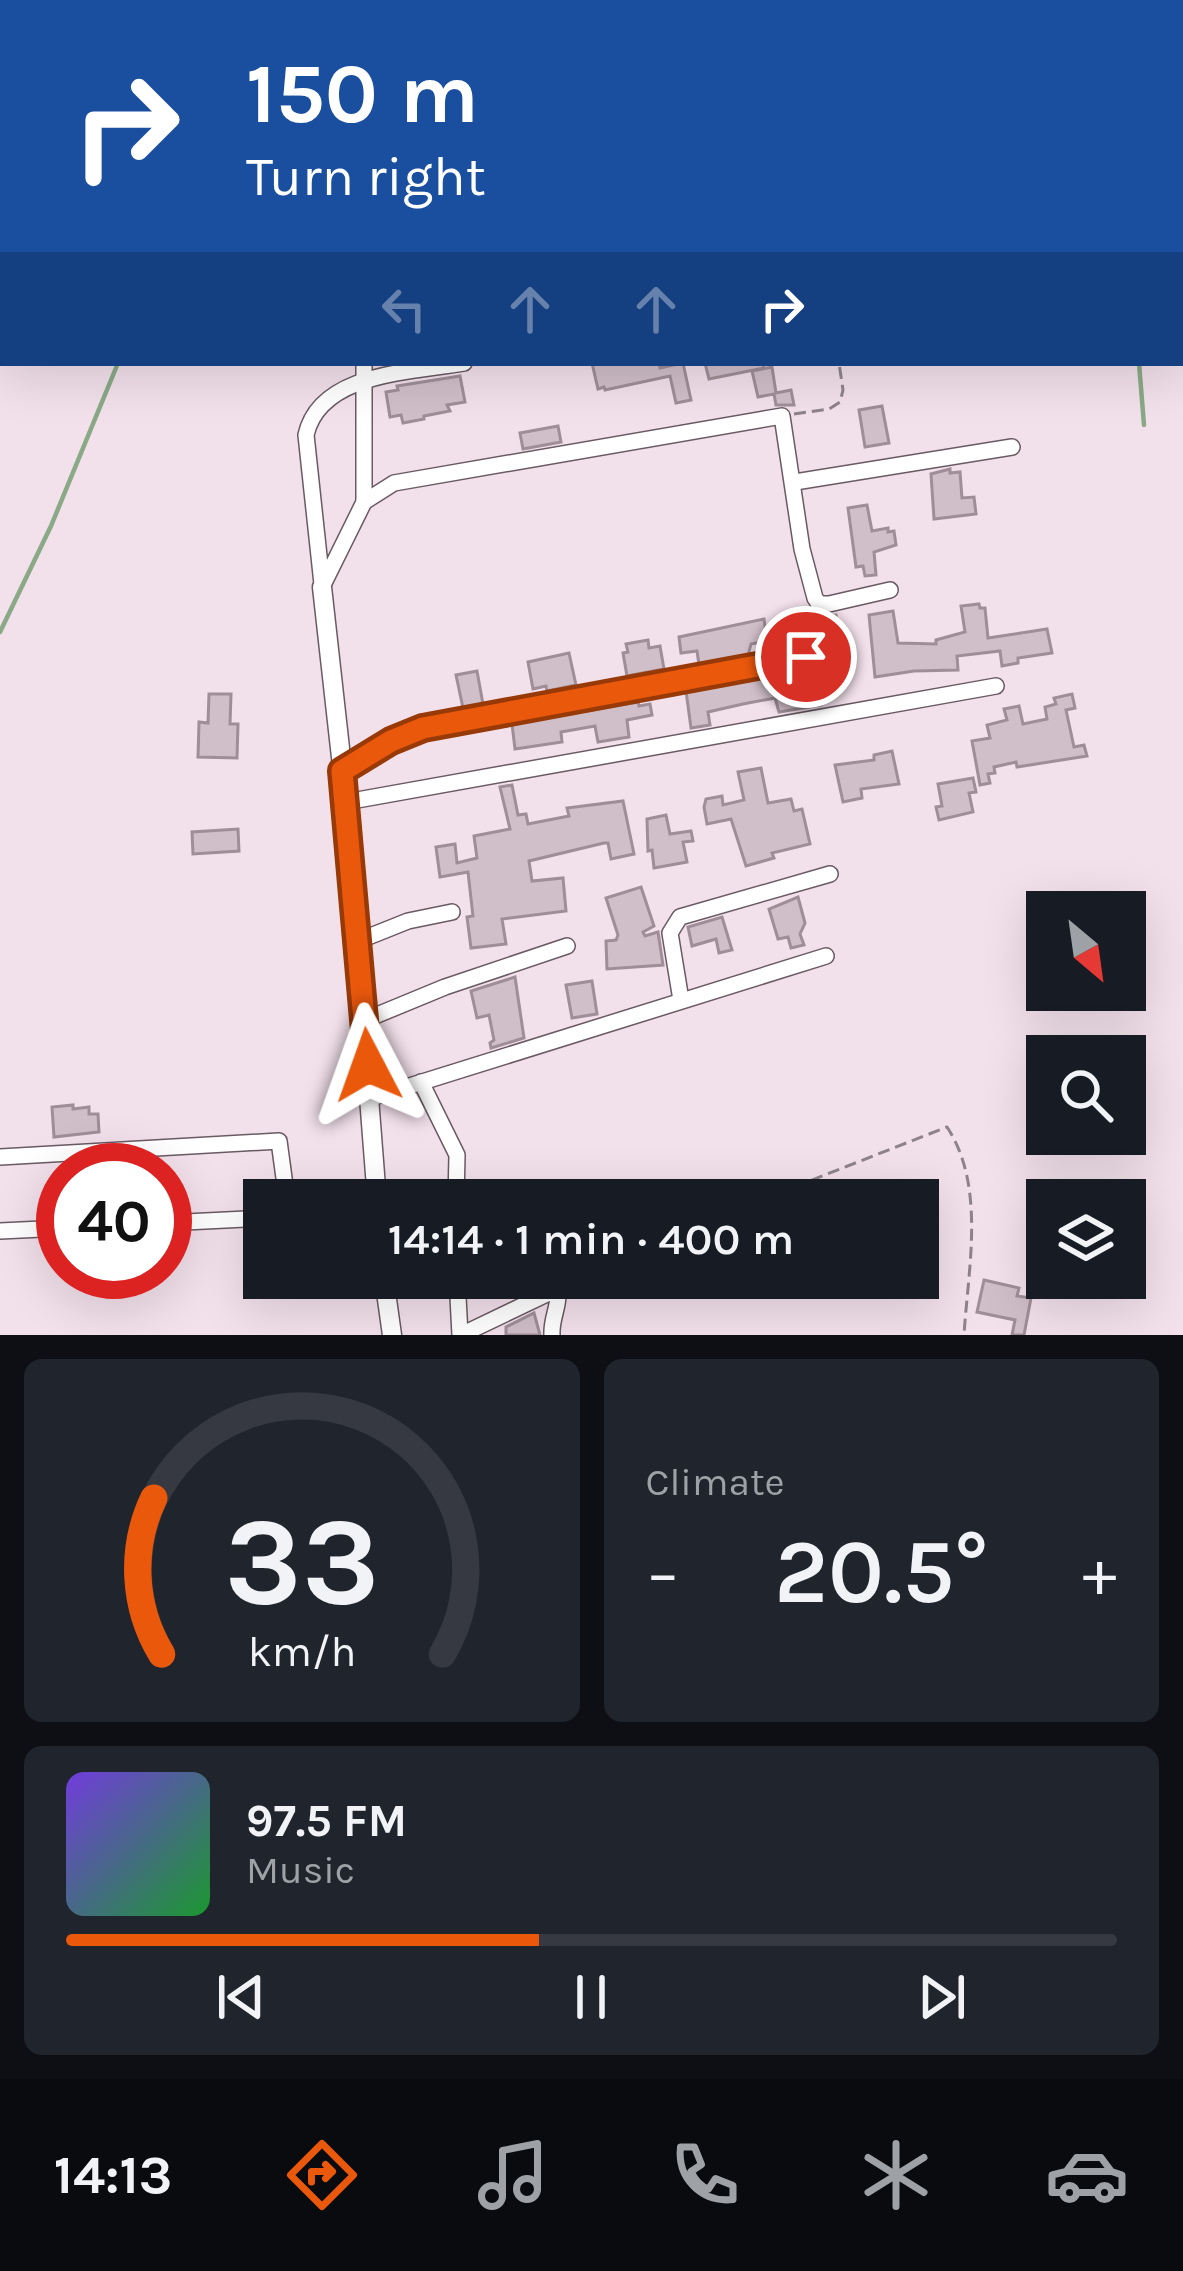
<!DOCTYPE html>
<html lang="en">
<head>
<meta charset="utf-8">
<style>
	:root { --surface:#171b24; --page:#20242c; --text:#f1f3f6; --muted:#9ea1a6; --line:#363941; --accent:#ea580c }
	body { margin:0; font-family:Karla,sans-serif; background:var(--page); color:var(--text); height:100vh; display:flex; flex-direction:column; font-size:45px; white-space:nowrap }
	* { box-sizing:border-box; margin:0 }
	p { font-size:39px; color:var(--muted) }
	.icon { flex:none; width:66px; height:66px; fill:none; stroke:currentColor; stroke-width:2; stroke-linecap:round; stroke-linejoin:round }
	.map { position:relative; height:1335px; overflow:hidden }
	.panel { display:flex; flex-direction:column; gap:24px; padding:24px; background:#0d0f14; flex:1 }
	.panel>* { flex:none }
	.banner { position:absolute; left:0px; top:0px; width:1185px; height:366px; box-shadow:0 12px 48px #0002; background:#1a4fa0; color:#fff; overflow:hidden }
	.needle { width:78px; rotate:151deg }
	.tools { position:absolute; left:1026px; top:891px; display:grid; gap:24px }
	.tools a { display:grid; place-items:center; width:120px; height:120px; border-radius:0px; background:var(--surface); box-shadow:0 12px 48px #0002; font-size:60px }
	.speed { position:absolute; left:36px; top:1143px; display:flex; gap:24px; font-size:60px; font-weight:700; text-align:center }
	.speed>* { display:grid; place-content:center; width:156px; height:156px; border-radius:50%; background:var(--surface); box-shadow:0 12px 48px #0002; line-height:1 }
	.speed .limit { border:18px solid #d22; background:#fff; color:#111 }
	.pin { position:absolute; display:grid; place-items:center; width:102px; height:102px; color:#fff; margin:-51px; border:6px solid #fff; border-radius:50%; box-shadow:0 3px 12px #0007 }
	.me { position:absolute; width:132px; margin:-66px; rotate:356deg; stroke-linejoin:round; filter:drop-shadow(0 0 9px #0008) }
	.turn { display:flex; align-items:center; gap:42px; height:252px; padding:0 48px; font-size:54px }
	.turn .icon { width:156px; height:156px; stroke-width:2.5 }
	.turn b { display:block; font-size:84px; line-height:102px }
	.lanes { display:flex; align-items:center; height:114px; padding:0 48px; background:#0003; justify-content:center; gap:60px; direction:ltr }
	.lanes .off { opacity:.35 }
	.big { font-size:90px; font-weight:600; line-height:1.1 }
	.panel .tile { flex:1; display:flex; flex-direction:column; justify-content:center; gap:18px; min-width:0; padding:0 42px; border-radius:18px; background:var(--page) }
	.panel .dial { align-items:center; gap:0 }
	.dial svg { height:312px; overflow:visible; fill:none; stroke:var(--line); stroke-width:7; stroke-linecap:round; text-anchor:middle }
	.dial text { fill:var(--text); stroke:none }
	.song { display:flex; align-items:center; gap:36px }
	.cover { width:144px; height:144px; border-radius:18px; background:linear-gradient(135deg,hsl(260 70% 55%),hsl(130 70% 35%)) }
	.played { height:12px; border-radius:6px; background:linear-gradient(90deg,var(--accent) 45%,var(--line) 45%) }
	.keys { display:flex; justify-content:space-around; direction:ltr }
	.heat { display:flex; justify-content:space-between; align-items:center; font-size:66px; direction:ltr }
	.panel .tiles { flex:1; display:grid; gap:24px; grid-template-columns:1fr 1fr }
	.tile:last-child { grid-column:span 2 }
	.trip { position:absolute; left:243px; top:1179px; width:696px; height:120px; border-radius:0px; background:var(--surface); box-shadow:0 12px 48px #0002; font-weight:600; line-height:120px; text-align:center }
	.tabs { display:flex; height:192px; justify-content:space-around; align-items:center; background:#090b0e; color:var(--muted) }
	.tabs .icon { width:84px; height:84px }
	.tabs .selected { color:var(--accent) }
	.tabs b { font-size:54px; color:var(--text) }
	.map>svg:first-child { display:block }
	.lines { fill:none; stroke-linecap:round; stroke-linejoin:round }
	.stream { stroke:#8aa987; stroke-width:4.5 }
	.building { fill:#d0bec8; stroke:#9f8e97; stroke-width:3 }
	.minor-casing { stroke:#6a5a63; stroke-width:18 }
	.tertiary-casing { stroke:#6a5a63; stroke-width:21 }
	.path { stroke:#8f838a; stroke-width:3; stroke-dasharray:12 6; stroke-linecap:butt }
	.minor { stroke:#fff; stroke-width:15 }
	.tertiary { stroke:#fff; stroke-width:18 }
	.route-casing { stroke:#983908; stroke-width:30 }
	.route { stroke:#ea580c; stroke-width:21 }
</style>
</head>
<body>
<div class="map">
<svg width="1183" height="1335" viewBox="0 0 1183 1335">
	<rect width="100%" height="100%" fill="#f2e0ea"/>
	<g class="lines">
		<g class="stream">
			<polyline points="1082,0 1083,3"/>
			<polyline points="351,3 354,0"/>
			<polyline points="1139,363 1144,425"/>
			<polyline points="0,632 51,526 118,363"/>
		</g>
	</g>
	<g class="building">
		<polygon points="592,363 659,363 660,368 683,363 691,400 676,403 670,376 605,390 604,387 598,389"/>
		<polygon points="705,363 763,363 764,368 709,379"/>
		<polygon points="772,367 776,393 791,390 794,405 776,405 774,394 758,397 752,371"/>
		<polygon points="460,376 465,402 447,405 450,411 424,416 424,419 403,423 401,415 390,417 386,392 398,390 397,386"/>
		<polygon points="882,406 889,443 865,447 859,410"/>
		<polygon points="558,426 561,442 523,449 520,433"/>
		<polygon points="950,469 950,473 960,472 962,498 974,497 976,514 934,519 931,474"/>
		<polygon points="867,505 872,531 888,528 888,532 894,531 896,545 874,552 876,575 865,576 863,566 856,567 848,508"/>
		<polygon points="979,604 980,608 985,608 988,638 1047,629 1052,653 1018,658 1018,663 1002,666 1000,651 957,656 958,670 914,671 875,677 869,615 893,611 898,643 936,644 936,640 965,632 961,606"/>
		<polygon points="809,610 818,616 836,615 839,647 832,648 833,656 827,654 829,689 818,690 821,705 779,712 775,698 743,704 708,712 710,725 691,728 686,691 815,665 817,654 811,646 781,649 780,645 787,644 783,615"/>
		<polygon points="764,619 767,641 751,644 748,656 699,665 697,651 681,653 679,637"/>
		<polygon points="648,640 649,648 660,646 664,669 627,676 623,653 628,652 626,644"/>
		<polygon points="569,653 576,685 547,691 546,686 533,689 528,662"/>
		<polygon points="477,671 483,704 463,708 456,675"/>
		<polygon points="209,694 231,694 230,724 238,724 237,758 198,757 199,722 208,723"/>
		<polygon points="1072,694 1075,708 1066,710 1074,747 1084,745 1087,756 1017,767 1016,762 994,767 995,773 988,774 990,783 980,785 972,741 990,738 987,725 1007,720 1004,709 1019,706 1023,724 1047,719 1045,707 1056,704 1054,698"/>
		<polygon points="638,702 639,706 650,704 652,715 627,720 629,737 598,742 595,726 561,732 562,742 515,749 512,724"/>
		<polygon points="892,751 899,784 861,789 862,798 843,802 835,765 874,760 874,755"/>
		<polygon points="761,768 768,803 791,799 794,811 802,809 810,844 772,853 774,858 746,866 731,819 707,824 704,807 706,799 722,796 723,805 744,800 738,772"/>
		<polygon points="973,778 976,792 969,793 973,812 939,820 936,807 942,806 938,784"/>
		<polygon points="512,785 518,815 526,814 528,824 569,816 567,808 623,801 634,854 611,859 608,843 604,843 529,861 532,881 563,878 566,911 502,919 506,944 471,948 467,917 473,916 468,872 440,877 436,847 455,844 457,863 477,858 474,836 510,829 500,787"/>
		<polygon points="666,815 670,834 691,831 693,841 683,842 687,862 654,868 652,850 648,851 647,819"/>
		<polygon points="238,829 239,851 193,854 192,832"/>
		<polygon points="641,887 654,926 643,932 645,936 658,932 663,965 607,969 606,941 616,940 618,935 606,898"/>
		<polygon points="798,897 805,923 800,934 804,945 791,948 788,937 778,939 769,909"/>
		<polygon points="722,917 732,950 719,953 716,939 692,946 688,927"/>
		<polygon points="515,977 524,1038 491,1048 490,1043 494,1040 489,1015 477,1018 471,991"/>
		<polygon points="592,981 597,1014 572,1018 566,985"/>
		<polygon points="73,1105 73,1109 89,1107 89,1114 98,1114 99,1132 54,1137 52,1107"/>
		<polygon points="984,1280 1019,1288 1017,1296 1031,1298 1024,1335 1012,1335 1015,1320 977,1312"/>
		<polygon points="534,1313 540,1335 506,1335 506,1327"/>
	</g>
	<g class="lines">
		<defs>
			<g id="minor">
				<polyline points="364,363 364,502"/>
				<polyline points="795,482 1012,447"/>
				<path d="M322,584L306,435C320,372 413,372 464,363"/>
				<polyline points="322,587 364,502 394,483 782,416 802,549 815,598 819,604 829,604 890,590"/>
				<polyline points="342,771 391,741 423,728 806,657"/>
				<polyline points="346,802 996,686"/>
				<polyline points="358,941 408,921 452,912"/>
				<polyline points="681,1000 670,933 680,917 830,874"/>
				<polyline points="365,1020 445,987 567,946"/>
				<polyline points="421,1082 457,1155 456,1200"/>
				<polyline points="371,1098 826,956"/>
				<polyline points="0,1157 279,1141 287,1200"/>
				<polyline points="165,1223 264,1218"/>
				<polyline points="0,1231 63,1228"/>
				<polyline points="457,1278 460,1335"/>
				<path d="M461,1335L551,1292L558,1295C558,1309 551,1320 552,1335"/>
			</g>
			<g id="tertiary">
				<polyline points="322,587 346,802 377,1200"/>
				<polyline points="384,1278 392,1335"/>
			</g>
		</defs>
		<use href="#minor" class="minor-casing"/>
		<use href="#tertiary" class="tertiary-casing"/>
		<g class="path">
			<polyline points="76,3 79,0"/>
			<polyline points="186,3 190,0"/>
			<polyline points="407,3 410,0"/>
			<polyline points="0,91 3,88"/>
			<polyline points="0,187 3,182"/>
			<polyline points="794,414 829,409 840,402 843,390 839,363"/>
			<path d="M761,1200L947,1127C986,1186 968,1269 964,1335"/>
			<polyline points="570,1288 590,1278"/>
		</g>
		<use href="#minor" class="minor"/>
		<use href="#tertiary" class="tertiary"/>
	</g>
	<g class="lines">
		<defs>
			<polyline id="route" points="368,1065 342,771 391,741 423,728 806,657"/>
		</defs>
		<use href="#route" class="route-casing"/>
		<use href="#route" class="route"/>
	</g>
</svg>
<div class="tools">
<a><svg class="needle" viewBox="-14 -14 28 28"><path d="M0-13l5 13h-10z" fill="#e53935"/><path d="M0 13l5-13h-10z" fill="#9ea1a6"/></svg></a>
<a><svg class="icon" aria-label="search" viewBox="0 0 24 24"><circle cx="10" cy="10" r="6"/><path d="M15 15l6 6"/></svg></a>
<a><svg class="icon" aria-label="layers" viewBox="0 0 24 24"><path d="M12 4l9 5-9 5-9-5zM3 14l9 5 9-5"/></svg></a>
</div>
<div class="speed"><div class="limit">40</div></div>
<div class="pin" style="left:806px;top:657px;background:#d93025"><svg class="icon" aria-label="arrive" viewBox="0 0 24 24"><path d="M6 21V4h12l-3 4 3 4H6"/></svg></div>
<svg class="me" style="left:368px;top:1065px" viewBox="-20 -20 40 40"><path d="M0-17L14 15 0 8-14 15z" fill="#ea580c" stroke="#fff" stroke-width="4"/></svg>
<div class="trip">14:14 · 1 min · 400 m</div>
<div class="banner">
<div class="turn"><svg class="icon" aria-label="right" viewBox="0 0 24 24"><path d="M7 20v-9h11M14 6l5 5-5 5"/></svg><div><b>150 m</b>Turn right</div></div>
<div class="lanes"><svg class="icon off" aria-label="left" viewBox="0 0 24 24"><path d="M17 20v-9H6M10 6l-5 5 5 5"/></svg><svg class="icon off" aria-label="ahead" viewBox="0 0 24 24"><path d="M12 20V5M6 11l6-6 6 6"/></svg><svg class="icon off" aria-label="ahead" viewBox="0 0 24 24"><path d="M12 20V5M6 11l6-6 6 6"/></svg><svg class="icon" aria-label="right" viewBox="0 0 24 24"><path d="M7 20v-9h11M14 6l5 5-5 5"/></svg></div>
</div>
</div>
<section class="panel">
<div class="tiles">
<div class="tile dial"><svg viewBox="0 0 100 80">
<path d="M14 69A42 42 0 1 1 86 69"/>
<path d="M14 69A42 42 0 0 1 12 29" stroke="#ea580c"/>
<text x="50" y="56" font-size="32" font-weight="700">33</text>
<text x="50" y="72" font-size="11">km/h</text>
</svg></div>
<div class="tile"><p>Climate</p>
<div class="heat"><a>−</a><b class="big">20.5°</b><a>+</a></div>
</div>
<div class="tile">
<div class="song"><i class="cover"></i><div><b>97.5 FM</b><p>Music</p></div></div>
<div class="played"></div>
<div class="keys"><svg class="icon" aria-label="previous" viewBox="0 0 24 24"><path d="M18 5L8 12l10 7zM5 5v14"/></svg><svg class="icon" aria-label="pause" viewBox="0 0 24 24"><path d="M8 5v14M16 5v14"/></svg><svg class="icon" aria-label="next" viewBox="0 0 24 24"><path d="M6 5l10 7-10 7zM19 5v14"/></svg></div>
</div>
</div>
</section>
<nav class="tabs">
<b>14:13</b>
<svg class="icon selected" aria-label="directions" viewBox="0 0 24 24"><path d="M12 3l9 9-9 9-9-9zM9 14v-3h6M13 9l2 2-2 2"/></svg>
<svg class="icon" aria-label="music" viewBox="0 0 24 24"><path d="M9 18V5l10-2v13"/><circle cx="6" cy="18" r="3"/><circle cx="16" cy="16" r="3"/></svg>
<svg class="icon" aria-label="phone" viewBox="0 0 24 24"><path d="M5 4h4l2 5-3 2q2 4 5 5l2-3 5 2v4C11 20 4 13 5 4z"/></svg>
<svg class="icon" aria-label="climate" viewBox="0 0 24 24"><path d="M12 3v18M4 7l16 10M4 17L20 7"/></svg>
<svg class="icon" aria-label="car" viewBox="0 0 24 24"><path d="M5 17H2v-5l4-1 3-4h7l3 4 3 1v5h-3M9 17h6M6 11h13"/><circle cx="7" cy="17" r="2"/><circle cx="17" cy="17" r="2"/></svg>
</nav>
</body>
</html>
